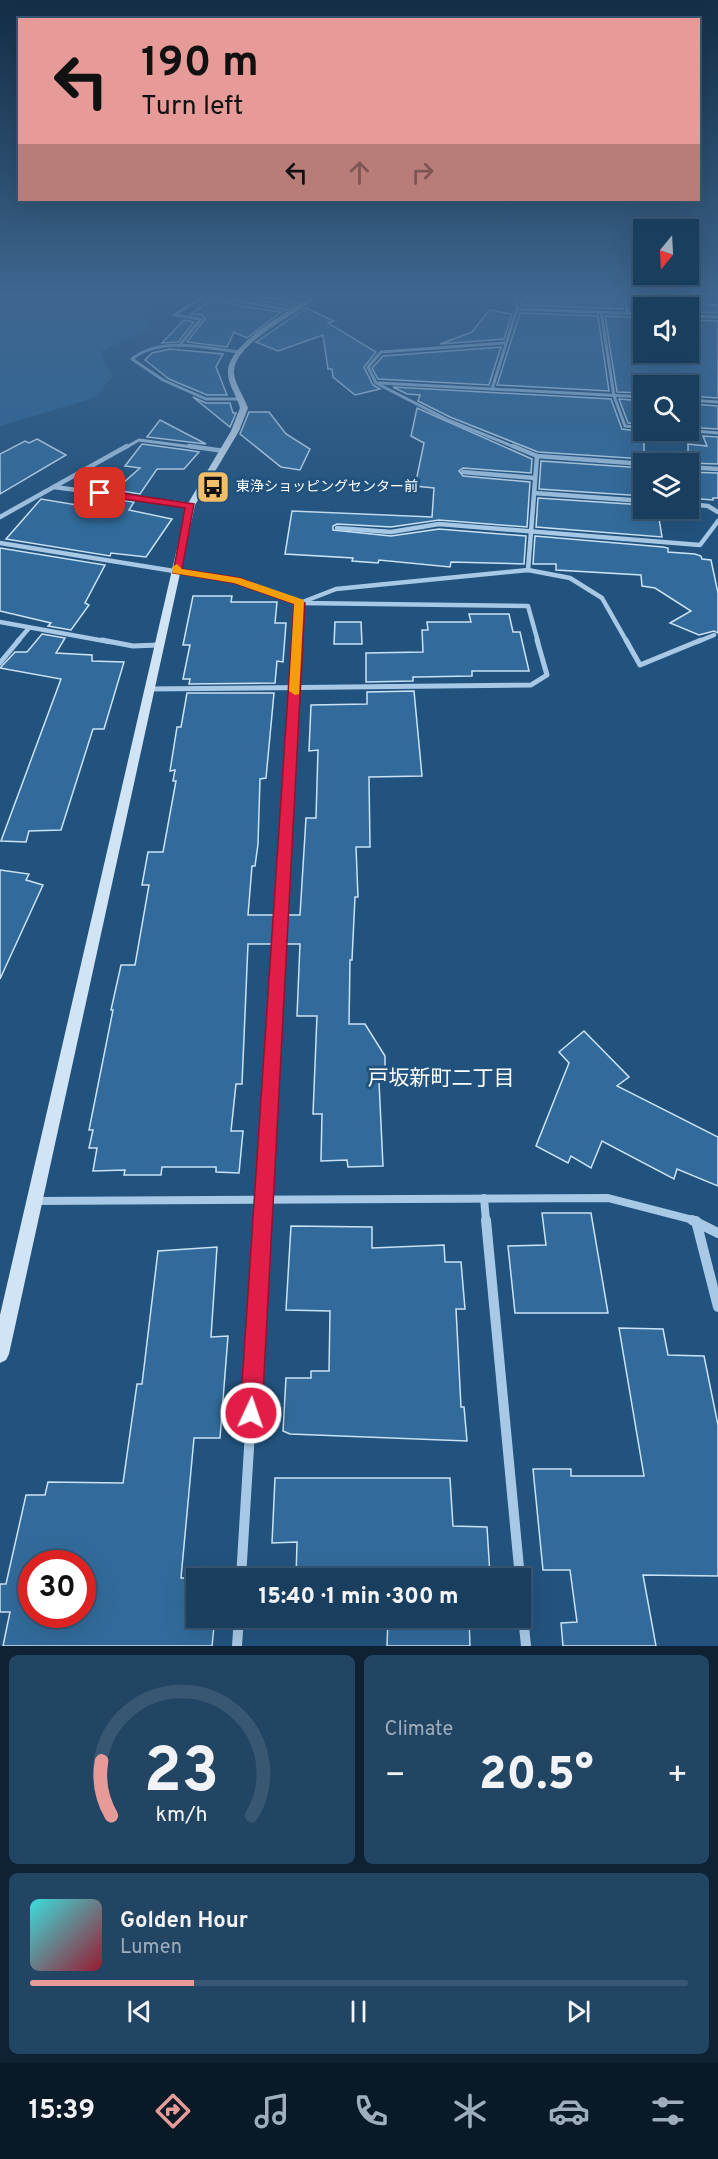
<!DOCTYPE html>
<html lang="en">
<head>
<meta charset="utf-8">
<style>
	:root { --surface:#1a3e5e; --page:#234564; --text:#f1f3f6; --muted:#9faebc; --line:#385773; --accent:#e69b98 }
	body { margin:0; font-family:Overpass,"Noto Sans JP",sans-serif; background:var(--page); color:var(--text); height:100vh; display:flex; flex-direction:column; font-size:22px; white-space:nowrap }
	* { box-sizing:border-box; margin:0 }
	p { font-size:20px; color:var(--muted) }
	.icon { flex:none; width:33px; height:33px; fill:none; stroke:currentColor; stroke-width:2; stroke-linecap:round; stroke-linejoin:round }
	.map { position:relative; height:1646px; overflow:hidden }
	.drawer { display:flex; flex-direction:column; gap:9px; padding:9px; background:#0e2234; flex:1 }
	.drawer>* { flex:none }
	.hud { position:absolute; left:18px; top:18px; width:682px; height:183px; border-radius:0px; box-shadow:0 6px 24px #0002,0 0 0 2px var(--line); background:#e69b98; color:#111; overflow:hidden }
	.needle { width:39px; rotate:198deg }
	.controls { position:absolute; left:633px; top:219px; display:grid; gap:12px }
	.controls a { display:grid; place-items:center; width:66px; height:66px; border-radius:0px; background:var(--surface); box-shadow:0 6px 24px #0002,0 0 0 2px var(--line); font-size:30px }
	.speed { position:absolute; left:18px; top:1550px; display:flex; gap:12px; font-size:30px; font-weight:700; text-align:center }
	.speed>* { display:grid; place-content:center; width:78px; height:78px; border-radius:50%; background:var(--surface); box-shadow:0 6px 24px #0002,0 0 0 2px var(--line); line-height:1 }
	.speed .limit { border:9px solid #d22; background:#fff; color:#111 }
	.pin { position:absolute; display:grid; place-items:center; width:51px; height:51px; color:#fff; margin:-26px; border-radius:12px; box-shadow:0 3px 9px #0006 }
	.me { position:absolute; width:66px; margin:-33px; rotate:3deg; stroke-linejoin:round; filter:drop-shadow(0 0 4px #0008) }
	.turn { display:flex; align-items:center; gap:21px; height:126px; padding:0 24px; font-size:27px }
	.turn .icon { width:78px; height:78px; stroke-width:2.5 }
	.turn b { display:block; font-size:42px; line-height:51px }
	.lanes { display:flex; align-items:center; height:57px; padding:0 24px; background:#0003; justify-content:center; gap:30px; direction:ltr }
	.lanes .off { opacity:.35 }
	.big { font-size:45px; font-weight:800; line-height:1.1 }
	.drawer .card { flex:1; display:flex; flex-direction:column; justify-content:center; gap:9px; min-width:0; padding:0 21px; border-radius:9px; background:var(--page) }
	.drawer .dial { align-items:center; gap:0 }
	.dial svg { height:156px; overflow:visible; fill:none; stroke:var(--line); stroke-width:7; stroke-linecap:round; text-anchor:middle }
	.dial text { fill:var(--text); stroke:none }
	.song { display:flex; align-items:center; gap:18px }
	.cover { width:72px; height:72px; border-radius:9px; background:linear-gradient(135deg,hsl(180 70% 55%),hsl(350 70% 35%)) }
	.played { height:6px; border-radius:3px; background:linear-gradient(90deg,var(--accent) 25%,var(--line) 25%) }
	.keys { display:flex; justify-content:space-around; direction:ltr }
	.heat { display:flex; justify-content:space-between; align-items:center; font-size:33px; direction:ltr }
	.drawer .tiles { flex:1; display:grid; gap:9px; grid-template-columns:1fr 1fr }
	.card:last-child { grid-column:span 2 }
	.trip { position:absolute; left:186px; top:1568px; width:345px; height:60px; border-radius:0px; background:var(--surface); box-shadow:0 6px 24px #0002,0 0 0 2px var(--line); font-weight:800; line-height:60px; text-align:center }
	.dock { display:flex; height:96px; justify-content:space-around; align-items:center; background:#0a1926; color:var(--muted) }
	.dock .icon { width:42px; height:42px }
	.dock .active { color:var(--accent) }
	.dock b { font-size:27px; color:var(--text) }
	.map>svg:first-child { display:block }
	.green { fill:#2c6596 }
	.building { fill:#326b9b; stroke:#cae2f5; stroke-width:1.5; fill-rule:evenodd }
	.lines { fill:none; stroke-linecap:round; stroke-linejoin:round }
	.street-far4 { stroke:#a7c9e6; stroke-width:3 }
	.street-far3 { stroke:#a7c9e6; stroke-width:4.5 }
	.street-far2 { stroke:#a7c9e6; stroke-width:5 }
	.street-far1 { stroke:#a7c9e6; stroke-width:8 }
	.street { stroke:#a7c9e6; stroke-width:10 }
	.secondary { fill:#d1e4f5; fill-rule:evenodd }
	.route { fill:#e11d48; stroke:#92132f; stroke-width:1.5 }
	.slow { fill:#f59e0b }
	.labels { text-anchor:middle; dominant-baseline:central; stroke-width:6; stroke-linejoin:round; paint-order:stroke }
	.far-poi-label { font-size:14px; fill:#fff; stroke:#22537e; text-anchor:start }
	.near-neighbourhood-label { font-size:21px; fill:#fff; stroke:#22537e }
</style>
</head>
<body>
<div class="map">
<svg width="718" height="1646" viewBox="0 0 718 1646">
	<rect width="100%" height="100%" fill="#22537e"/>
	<polygon class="green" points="0,298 163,298 141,314 151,328 101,351 112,377 94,398 0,426"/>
	<g class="building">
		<polygon points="251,298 278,298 297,303 291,307"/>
		<polygon points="522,298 621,299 623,309 521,305"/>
		<polygon points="213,299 241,306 281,312 247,338 234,332 227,347 187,342 205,319 202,315 191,314"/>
		<polygon points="688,303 718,305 718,313 688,312"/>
		<polygon points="306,308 334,321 328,323 376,352 364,367 373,385 380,389 355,395 333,377 332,369 328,369 323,335 278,351 256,342"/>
		<polygon points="489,310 512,314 504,339 440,344 472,332"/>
		<polygon points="520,313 598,316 609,391 497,385"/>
		<polygon points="605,316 644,318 644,352 688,352 688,320 718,321 718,398 690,396 688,386 644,386 644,393 617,392"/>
		<polygon points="184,320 194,322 178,342 162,343"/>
		<polygon points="501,347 489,385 378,379 372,368 383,356"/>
		<polygon points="170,349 223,354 216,367 227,395 207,395 169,379 145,360 152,353"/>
		<polygon points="393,387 611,399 622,429 644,432 644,459 538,452 450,417 418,401 420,395 407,394"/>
		<polygon points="193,397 206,403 230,403 233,413 236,413 230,427"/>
		<polygon points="619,399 644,401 644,424 628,423"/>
		<polygon points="693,404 718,406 718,429 701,428"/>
		<polygon points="417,408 532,459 531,473 463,468 459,471 463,476 530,482 527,527 439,520 391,527 337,524 333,526 333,530 391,536 439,529 526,536 524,564 451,562 450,567 379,560 378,563 352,561 353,558 285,554 292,511 432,517 434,488 415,486 424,443 411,436"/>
		<polygon points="249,412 269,412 286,434 310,449 300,470 281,467 240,434"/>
		<polygon points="160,420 206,444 147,437"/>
		<polygon points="703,436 718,437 718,464 688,463 688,444 707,446"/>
		<polygon points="37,439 66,455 0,494 0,454 25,441 29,443"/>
		<polygon points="142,444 187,450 199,452 184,469 157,469 140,494 115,490 140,468 125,466"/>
		<polygon points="541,461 644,468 644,496 539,489"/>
		<polygon points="688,472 718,473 718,498 713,498 713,500 688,498"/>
		<polygon points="106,498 134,502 129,510 172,519 146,557 111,553 110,556 6,539 41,499 95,508"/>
		<polygon points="538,498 644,505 644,511 658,512 662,537 536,527"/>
		<polygon points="535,536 663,547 668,548 668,552 695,554 701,556 702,559 711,560 718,593 718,633 714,631 699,635 670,623 691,611 655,588 642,586 641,575 556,570 556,564 533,564"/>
		<polygon points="0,548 105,565 85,603 89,605 71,630 48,626 51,623 0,611"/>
		<polygon points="193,596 232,596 231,602 277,602 275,623 286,623 283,662 277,661 275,683 189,684 190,679 183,679 190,645 183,645"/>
		<polygon points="469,614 509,614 513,632 520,632 529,671 472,671 472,676 417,677 413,677 413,681 366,682 366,653 423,652 422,630 428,630 427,622 471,622"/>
		<polygon points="335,622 361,622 362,644 334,644"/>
		<polygon points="42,634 65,638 56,653 92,655 92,661 124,662 104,729 93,729 61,830 29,831 26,842 1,841 61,679 0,668 15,652 27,652"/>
		<polygon points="414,691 422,776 369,777 370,847 356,847 358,897 355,897 352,960 350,960 349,1024 365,1024 385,1056 385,1082 379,1082 383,1166 348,1167 347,1160 321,1161 322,1114 313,1114 317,1016 297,1016 300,944 285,944 287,915 300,915 306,818 316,818 318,750 309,751 311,705 367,704 367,692"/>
		<polygon points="187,693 274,693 266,778 260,779 258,844 255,866 252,866 248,915 275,915 273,944 248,944 242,1084 236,1084 231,1131 243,1131 239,1173 216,1172 216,1167 162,1167 161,1175 124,1175 125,1170 93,1171 97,1148 89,1148 93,1130 89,1130 113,1010 111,1010 121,965 135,965 149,885 142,885 148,852 163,852 176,781 173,781 175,770 170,771 177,727 181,727"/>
		<polygon points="0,870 29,874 26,880 43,885 0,979"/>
		<polygon points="584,1031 629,1077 617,1086 718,1137 718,1186 677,1169 674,1179 602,1141 591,1168 571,1156 568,1163 536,1146 569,1063 559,1052"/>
		<polygon points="542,1213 591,1213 608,1313 515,1313 508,1246 546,1245"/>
		<polygon points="291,1226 372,1227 372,1248 444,1245 445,1262 461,1262 465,1309 456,1309 461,1407 464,1407 467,1441 290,1434 283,1431 286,1378 311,1378 311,1371 329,1371 330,1311 286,1310"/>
		<path d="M217,1247L211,1337L228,1336L220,1438H194L181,1578H196V1617H215L212,1646H3L10,1612H0V1584H6L26,1495H45L48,1482L123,1483L137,1384H142L158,1251ZM32,1563H82V1614H32Z"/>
		<polygon points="619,1328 663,1329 668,1355 704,1356 718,1425 718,1576 643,1575 656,1646 563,1646 561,1623 577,1622 570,1570 543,1570 533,1469 571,1469 571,1476 644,1476"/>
		<polygon points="275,1478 450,1478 453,1526 487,1527 490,1575 467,1575 467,1578 296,1578 297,1542 272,1543"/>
		<polygon points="388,1617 469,1617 470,1646 387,1646"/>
	</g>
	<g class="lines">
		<g class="street-far4">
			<polyline points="222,298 294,311"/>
			<polyline points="625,298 628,314"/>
			<polyline points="517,309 644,314"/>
			<polyline points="601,312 614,396 625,426 644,428"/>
			<polyline points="688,316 718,317"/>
			<polyline points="505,343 381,352 368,367 376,383 448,420 517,448"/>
			<polyline points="179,346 201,319 174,315 201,298"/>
			<path d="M239,352C205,348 161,336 132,359L163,380L206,399H242"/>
			<polyline points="379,383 644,397"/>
			<polyline points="492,389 517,309 516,298"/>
			<polyline points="688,400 718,402"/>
			<polyline points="683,430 718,433"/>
			<polyline points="125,448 139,440 200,448"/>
		</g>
		<g class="street-far3">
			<polyline points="189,446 224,451"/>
			<polyline points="513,446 537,456 645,464"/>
			<polyline points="688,467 718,469"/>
			<polyline points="463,472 535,478"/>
			<polyline points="54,487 191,505"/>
			<polyline points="534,493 644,501"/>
			<polyline points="688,504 708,506 718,512"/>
			<polyline points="0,517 127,446"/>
			<polyline points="337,528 391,532 439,524 700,545 718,521"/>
			<polyline points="0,543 236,581 300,603 298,642"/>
			<polyline points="528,570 537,456"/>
			<polyline points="0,622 110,642"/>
			<polyline points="17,642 29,628"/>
			<polyline points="538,642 528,606 300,603 336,589 528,570 570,578 602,598 627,642"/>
			<polyline points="697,642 714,635"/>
		</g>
		<g class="street-far2">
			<polyline points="102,640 133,646 158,645"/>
			<polyline points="626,640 640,665 701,640"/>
			<polyline points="0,663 19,640"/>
			<polyline points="149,689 531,685 547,675 537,640"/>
			<polyline points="282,894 298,640"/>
		</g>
		<g class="street-far1">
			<polyline points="484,1198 486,1221"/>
			<polyline points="34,1201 608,1198 697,1221"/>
			<polyline points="263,1221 282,892"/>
		</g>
		<g class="street">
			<polyline points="486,1220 520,1578"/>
			<polyline points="692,1220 718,1233"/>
			<polyline points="696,1221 718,1307"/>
			<polyline points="241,1578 263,1220"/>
			<polyline points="520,1587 526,1646"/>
			<polyline points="237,1646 239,1617"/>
		</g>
		<path class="secondary" d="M309,298H316C297,314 232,344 234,373C235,385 244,396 248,408L239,431L195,505L9,1354L6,1360L0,1363V1315L187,505L231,431L240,408C237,396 228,385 228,373C226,345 288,311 309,298Z"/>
	</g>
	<linearGradient id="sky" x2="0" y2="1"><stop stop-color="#132e45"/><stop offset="0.56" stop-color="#3e668f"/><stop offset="1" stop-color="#3e668f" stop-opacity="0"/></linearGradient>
	<rect width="718" height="528" fill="url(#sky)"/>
	<polygon class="route" points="100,490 194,504 182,569 240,578 305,603 262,1413 259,1421 251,1424 243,1421 240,1413 294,604 234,583 173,573 185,508 96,495 95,493"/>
	<polygon class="slow" points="177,564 182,569 240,578 304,600 299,694 295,695 289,691 294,604 234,583 173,573 172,567"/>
	<defs>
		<symbol id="bus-square" viewBox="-11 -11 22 22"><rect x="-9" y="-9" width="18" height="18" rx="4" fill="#f2be69" stroke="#22537e"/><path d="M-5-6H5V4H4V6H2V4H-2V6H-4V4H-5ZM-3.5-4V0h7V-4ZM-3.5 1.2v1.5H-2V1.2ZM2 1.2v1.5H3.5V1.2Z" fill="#111"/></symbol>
	</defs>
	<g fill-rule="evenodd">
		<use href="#bus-square" x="194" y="468" width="38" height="38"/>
	</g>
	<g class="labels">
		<g class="far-poi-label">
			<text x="236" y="487">東浄ショッピングセンター前</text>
		</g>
		<g class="near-neighbourhood-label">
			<text x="441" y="1079">戸坂新町二丁目</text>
		</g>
	</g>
</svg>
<div class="controls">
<a><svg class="needle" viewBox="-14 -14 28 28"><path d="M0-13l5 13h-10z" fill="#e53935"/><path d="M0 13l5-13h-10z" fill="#9faebc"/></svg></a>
<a><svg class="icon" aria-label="sound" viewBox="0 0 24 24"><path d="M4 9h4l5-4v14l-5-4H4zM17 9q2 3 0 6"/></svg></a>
<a><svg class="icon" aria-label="search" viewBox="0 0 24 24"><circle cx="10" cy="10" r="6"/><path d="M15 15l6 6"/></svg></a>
<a><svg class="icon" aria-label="layers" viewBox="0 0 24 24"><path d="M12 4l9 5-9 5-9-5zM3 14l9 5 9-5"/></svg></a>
</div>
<div class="speed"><div class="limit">30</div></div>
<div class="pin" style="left:100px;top:493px;background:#d93025"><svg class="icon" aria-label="arrive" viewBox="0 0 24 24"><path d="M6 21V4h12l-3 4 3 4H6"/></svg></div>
<svg class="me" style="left:251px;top:1413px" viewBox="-20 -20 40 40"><circle r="17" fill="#e11d48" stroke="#fff" stroke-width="3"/><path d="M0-11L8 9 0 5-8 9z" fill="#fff"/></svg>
<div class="trip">15:40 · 1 min · 300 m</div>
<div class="hud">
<div class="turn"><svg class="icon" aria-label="left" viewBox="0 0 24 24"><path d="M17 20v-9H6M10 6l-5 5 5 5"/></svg><div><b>190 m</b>Turn left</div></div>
<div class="lanes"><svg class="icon" aria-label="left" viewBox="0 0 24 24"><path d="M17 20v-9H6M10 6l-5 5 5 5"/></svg><svg class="icon off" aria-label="ahead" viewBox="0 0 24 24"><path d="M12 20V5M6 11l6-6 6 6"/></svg><svg class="icon off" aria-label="right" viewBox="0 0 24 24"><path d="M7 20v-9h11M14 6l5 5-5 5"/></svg></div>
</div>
</div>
<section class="drawer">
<div class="tiles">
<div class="card dial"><svg viewBox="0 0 100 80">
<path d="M14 69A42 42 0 1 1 86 69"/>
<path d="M14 69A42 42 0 0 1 9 41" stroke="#e69b98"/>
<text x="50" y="56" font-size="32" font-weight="700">23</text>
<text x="50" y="72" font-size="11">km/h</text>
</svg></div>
<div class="card"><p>Climate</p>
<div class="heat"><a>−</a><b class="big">20.5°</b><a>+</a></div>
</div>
<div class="card">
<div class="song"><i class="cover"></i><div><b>Golden Hour</b><p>Lumen</p></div></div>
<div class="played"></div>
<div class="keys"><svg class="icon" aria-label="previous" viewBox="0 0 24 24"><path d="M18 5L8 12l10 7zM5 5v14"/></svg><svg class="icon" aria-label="pause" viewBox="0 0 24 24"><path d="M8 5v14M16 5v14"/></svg><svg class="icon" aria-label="next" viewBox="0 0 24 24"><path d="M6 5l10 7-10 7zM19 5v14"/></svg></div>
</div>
</div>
</section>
<nav class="dock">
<b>15:39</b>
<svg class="icon active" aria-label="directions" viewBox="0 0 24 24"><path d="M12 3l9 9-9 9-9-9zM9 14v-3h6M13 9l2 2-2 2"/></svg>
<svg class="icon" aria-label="music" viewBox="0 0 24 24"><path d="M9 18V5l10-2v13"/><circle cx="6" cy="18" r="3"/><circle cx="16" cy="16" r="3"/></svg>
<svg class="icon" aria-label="phone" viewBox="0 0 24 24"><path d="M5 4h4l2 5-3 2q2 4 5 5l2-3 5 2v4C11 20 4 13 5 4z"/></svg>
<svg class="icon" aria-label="climate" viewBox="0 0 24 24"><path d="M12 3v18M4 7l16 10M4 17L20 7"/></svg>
<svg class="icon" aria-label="car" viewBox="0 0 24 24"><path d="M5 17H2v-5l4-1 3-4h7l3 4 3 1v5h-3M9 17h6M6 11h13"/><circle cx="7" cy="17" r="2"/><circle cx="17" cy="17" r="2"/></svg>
<svg class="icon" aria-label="filters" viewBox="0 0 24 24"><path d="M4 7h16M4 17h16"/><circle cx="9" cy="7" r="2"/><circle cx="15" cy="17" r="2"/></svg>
</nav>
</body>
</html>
